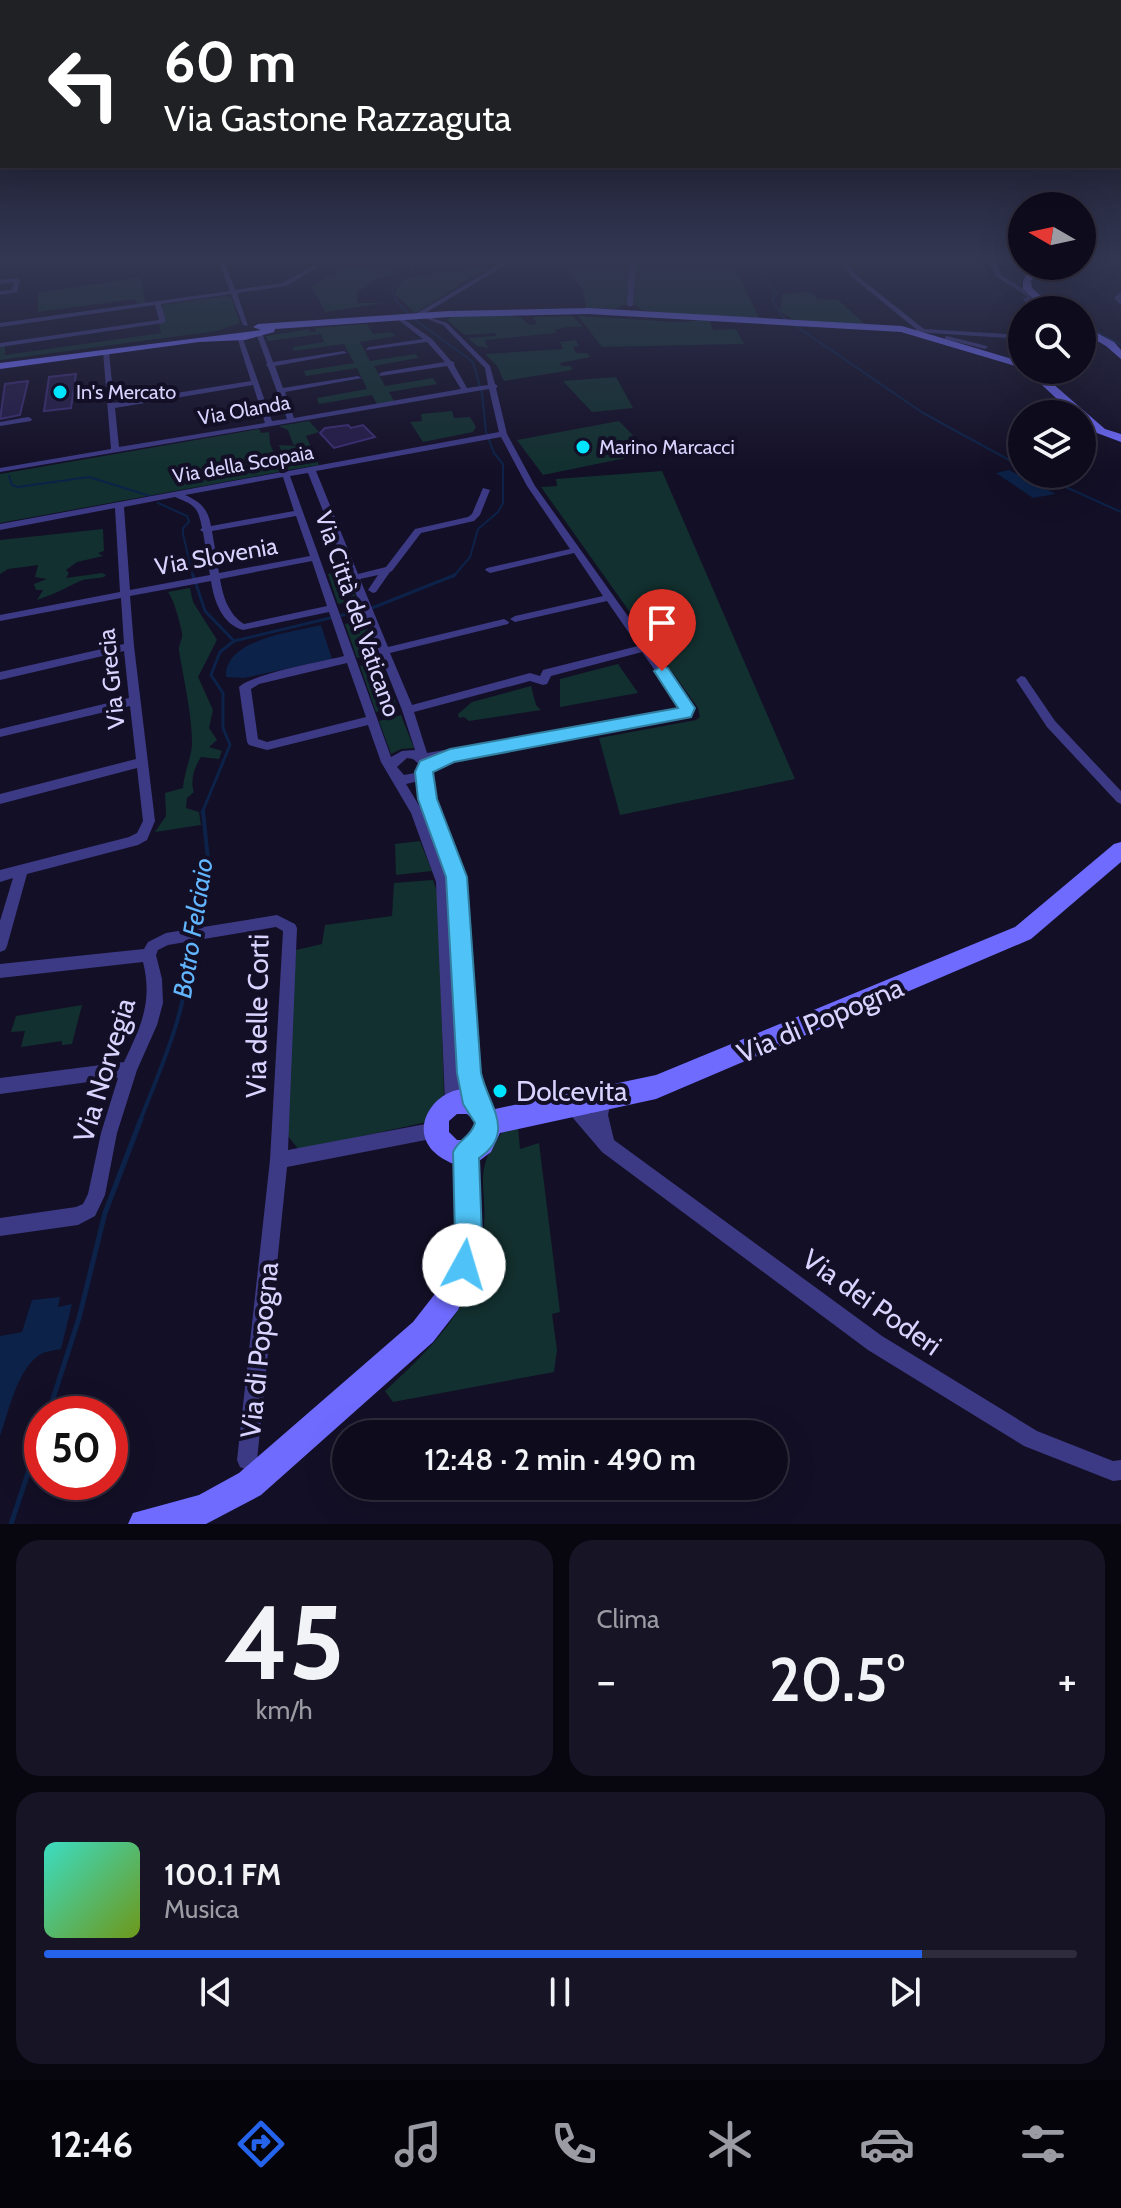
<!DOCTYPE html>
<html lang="it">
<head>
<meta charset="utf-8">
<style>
	:root { --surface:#0e0b1c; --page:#171425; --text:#f1f3f6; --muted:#9b9ba3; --line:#2e2b3b; --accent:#2563eb }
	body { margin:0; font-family:Cabin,sans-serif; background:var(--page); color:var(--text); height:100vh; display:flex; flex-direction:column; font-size:30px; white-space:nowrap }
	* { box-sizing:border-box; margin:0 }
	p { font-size:26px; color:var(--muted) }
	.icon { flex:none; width:44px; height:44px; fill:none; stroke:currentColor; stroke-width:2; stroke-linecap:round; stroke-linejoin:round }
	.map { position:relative; height:1524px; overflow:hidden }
	.drawer { display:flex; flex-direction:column; gap:16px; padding:16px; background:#08060f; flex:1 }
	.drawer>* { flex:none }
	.guide { position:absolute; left:0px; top:0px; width:1122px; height:168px; box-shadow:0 8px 32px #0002,0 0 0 2px var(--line); background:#202124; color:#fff; overflow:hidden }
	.needle { width:52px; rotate:279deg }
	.tools { position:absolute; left:1008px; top:192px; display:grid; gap:16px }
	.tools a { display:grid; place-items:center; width:88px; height:88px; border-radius:50%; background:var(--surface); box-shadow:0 8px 32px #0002,0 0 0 2px var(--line); font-size:40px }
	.speed { position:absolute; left:24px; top:1396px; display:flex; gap:16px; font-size:40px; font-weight:700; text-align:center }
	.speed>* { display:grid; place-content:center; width:104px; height:104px; border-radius:50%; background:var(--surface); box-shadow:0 8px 32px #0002,0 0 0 2px var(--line); line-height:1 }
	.speed .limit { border:12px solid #d22; background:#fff; color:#111 }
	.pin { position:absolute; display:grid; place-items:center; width:68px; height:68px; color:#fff; margin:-82px -34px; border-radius:50% 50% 50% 0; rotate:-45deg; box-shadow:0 0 8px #0007 }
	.pin .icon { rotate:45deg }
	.me { position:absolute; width:88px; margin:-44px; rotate:6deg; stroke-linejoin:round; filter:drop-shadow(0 0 6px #0008) }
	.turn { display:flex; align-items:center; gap:28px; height:168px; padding:0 32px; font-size:36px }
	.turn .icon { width:104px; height:104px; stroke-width:2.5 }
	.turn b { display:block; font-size:56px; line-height:68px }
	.big { font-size:60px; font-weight:600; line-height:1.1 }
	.drawer .tile { flex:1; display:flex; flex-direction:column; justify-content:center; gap:12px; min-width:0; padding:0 28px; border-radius:24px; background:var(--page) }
	.drawer .dial { align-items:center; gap:0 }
	.dial b { font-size:104px; line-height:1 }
	.song { display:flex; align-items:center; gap:24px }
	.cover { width:96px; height:96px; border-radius:12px; background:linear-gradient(135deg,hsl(170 70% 55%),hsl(80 70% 35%)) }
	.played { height:8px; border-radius:4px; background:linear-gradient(90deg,var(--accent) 85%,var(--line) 85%) }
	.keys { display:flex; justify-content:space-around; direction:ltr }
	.heat { display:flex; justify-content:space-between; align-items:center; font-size:44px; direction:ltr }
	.drawer .tiles { flex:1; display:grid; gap:16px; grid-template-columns:1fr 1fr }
	.tile:last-child { grid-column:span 2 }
	.trip { position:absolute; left:332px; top:1420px; width:456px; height:80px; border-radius:40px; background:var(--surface); box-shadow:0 8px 32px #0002,0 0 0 2px var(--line); font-weight:600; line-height:80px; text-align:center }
	.menu { display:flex; height:128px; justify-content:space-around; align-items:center; background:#06040b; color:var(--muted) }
	.menu .icon { width:56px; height:56px }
	.menu .selected { color:var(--accent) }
	.menu b { font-size:36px; color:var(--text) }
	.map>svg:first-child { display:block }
	.green { fill:#12302f }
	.water { fill:#0c2248 }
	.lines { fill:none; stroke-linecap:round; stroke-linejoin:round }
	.stream-far3 { stroke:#0c2248; stroke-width:2 }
	.stream-far2 { stroke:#0c2248; stroke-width:3 }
	.stream-far1 { stroke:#0c2248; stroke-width:4 }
	.stream { stroke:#0c2248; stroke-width:5 }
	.building { fill:#241b47; stroke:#3b2d73; stroke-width:2 }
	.street { fill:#3d3a85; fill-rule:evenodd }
	.secondary { fill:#6f6bff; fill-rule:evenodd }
	.route { fill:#4fc3f7; stroke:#337fa1; stroke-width:2 }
	.poi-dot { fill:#00e5ff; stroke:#130f26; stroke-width:3 }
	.labels { text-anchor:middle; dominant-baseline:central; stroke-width:8; stroke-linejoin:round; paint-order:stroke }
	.far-poi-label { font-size:20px; fill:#d9d4ff; stroke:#130f26; text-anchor:start }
	.far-street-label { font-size:20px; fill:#d9d4ff; stroke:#130f26 }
	.street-label { font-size:24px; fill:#d9d4ff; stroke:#130f26 }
	.water-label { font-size:26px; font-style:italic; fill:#62b6ff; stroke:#130f26 }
	.near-street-label { font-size:28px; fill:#d9d4ff; stroke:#130f26 }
	.near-poi-label { font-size:28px; fill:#d9d4ff; stroke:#130f26; text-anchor:start }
</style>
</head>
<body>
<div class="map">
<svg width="1121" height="1524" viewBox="0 0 1121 1524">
	<rect width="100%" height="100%" fill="#130f26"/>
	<g class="green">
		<polygon points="139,258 210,258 211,261 142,270"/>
		<polygon points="384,258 404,258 409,270 397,272 393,268 396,274 372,281 357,293 358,303 384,303 325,312 312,286 338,270 388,264"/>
		<polygon points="555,258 731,258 759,318 667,313 642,310 635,305 623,305 615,309 586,308 583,289"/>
		<path d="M470,269L487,270L458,284L459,286L415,313L395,294C406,264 445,279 470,269Z"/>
		<polygon points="141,277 145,303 137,304 135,299 38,312 38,293"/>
		<path d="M809,292L818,299L838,300L866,325C841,324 797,330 780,310L782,294Z"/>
		<polygon points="224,296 231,297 240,323 217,331 0,360 0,346 5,345 5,355 161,333 159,323 166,321 162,305"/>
		<polygon points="506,314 521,318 530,325 537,324 533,317 573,316 583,327 566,327 555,330 556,333 485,340 488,348 477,346 468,338 496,336 495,333 465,335 447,320 451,317"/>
		<polygon points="578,316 676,322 710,320 713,330 736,329 744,344 602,347"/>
		<polygon points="367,324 373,334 390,332 396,336 360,342 370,361 416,354 418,358 374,366 385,386 433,378 437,384 389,392 394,401 377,404 372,395 319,404 317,398 367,389 357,368 306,376 304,371 354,363 344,344 294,351 292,347 324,342 321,334 268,341 266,336 309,329 310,332 316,332 315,328"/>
		<polygon points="576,340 579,346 573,347 576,353 588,353 590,357 560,363 561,366 571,366 572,370 504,381 497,366 485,354 563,349 560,342"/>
		<polygon points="616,377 633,408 592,412 563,381"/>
		<polygon points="452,411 454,418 470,417 476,427 473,432 423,442 410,422 422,421 421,414"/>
		<polygon points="309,421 319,432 306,436 319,465 288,470 279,445 298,446 293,444 288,430 279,426"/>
		<polygon points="619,421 650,453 543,475 517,440"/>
		<polygon points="259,429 261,433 269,432 270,444 281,467 279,472 0,523 0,474"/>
		<polygon points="662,471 795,779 620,815 599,738 696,720 700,717 698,708 541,487 557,486 556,479"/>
		<path d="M103,529L104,551L98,553L103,556L77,562L66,570L69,573L66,578L102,573L106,575L104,577C96,579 85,578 78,582C64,589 52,595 37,600L43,590H36L34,584L47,579L35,577L38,565L8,569L0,574V540Z"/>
		<polygon points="345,571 357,600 338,604 328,574"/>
		<path d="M190,588L193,602L217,640L198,677L213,710L209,728L217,740L209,747L222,751L219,759L201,757C194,767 190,781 194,792L187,798L186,808L199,812L201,825L155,832L166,816L165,793L183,788C184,773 192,755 192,744C192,714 184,681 179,651C178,645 183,639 182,633C180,622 174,600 168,592Z"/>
		<polygon points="364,619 377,653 357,658 345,624"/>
		<polygon points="380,662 397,706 376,712 360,666"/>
		<polygon points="618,664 638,693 560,707 560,679"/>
		<polygon points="531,686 536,705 541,710 469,721 464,717 459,718 458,714 472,702"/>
		<polygon points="401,715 414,748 401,749 391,754 379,721"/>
		<polygon points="420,841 432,871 396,875 395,844"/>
		<polygon points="433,880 438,894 444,1095 427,1122 299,1150 284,1131 296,950 322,944 325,925 392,916 394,883"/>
		<polygon points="82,1005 72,1044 62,1045 62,1041 21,1047 25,1031 11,1032 16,1016"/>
		<path d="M518,1128L520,1149L539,1143L560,1312L552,1314L557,1350L554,1372L393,1402L385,1391C436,1344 479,1302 484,1228C487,1182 472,1171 504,1130Z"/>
	</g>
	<g class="water">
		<polygon points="1009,470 1056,494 1033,498 996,473"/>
		<path d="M321,625L332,659L244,678L226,677C224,639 293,632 321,625Z"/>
		<path d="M60,1297L58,1307L72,1304L61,1349C56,1350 48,1351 43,1353C17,1366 9,1412 0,1436V1336L22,1332L32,1300Z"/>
	</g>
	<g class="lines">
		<g class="stream-far3">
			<polyline points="408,258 413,270 392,289 396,301 408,313"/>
			<polyline points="744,258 777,293 772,301 786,321"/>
			<polyline points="1082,261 1096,258"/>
			<polyline points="1059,266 1045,272 1037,286 1043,296 1061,310"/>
			<polyline points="414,319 473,362 482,394 486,432 494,453 503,464 503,503 498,512 478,529 470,557 453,577"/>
			<polyline points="1082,323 1121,345"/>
			<polyline points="793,324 923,413 1022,467"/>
			<polyline points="1037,474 1121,512"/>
			<polyline points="9,476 12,485 18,487 89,477 150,496"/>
			<polyline points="158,503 187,516 189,522 183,528 183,534 193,577"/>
		</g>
		<g class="stream-far2">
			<polyline points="193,575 205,611 234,641"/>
			<polyline points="202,813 230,745 223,728 223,693 211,675 220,652 234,641 372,608 455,575"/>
		</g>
		<g class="stream-far1">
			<polyline points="191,933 208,860 203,811"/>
			<path d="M140,1121C163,1062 190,1005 190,940"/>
		</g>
		<g class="stream">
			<polyline points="48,1414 79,1318 105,1213 141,1119"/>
			<polyline points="11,1524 42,1431"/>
		</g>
	</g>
	<g class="building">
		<polygon points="76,374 71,408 44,411 49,377"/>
		<polygon points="28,381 20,415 0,419 5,384"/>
		<polygon points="348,425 351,428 363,425 375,437 334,448 320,433 325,428"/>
	</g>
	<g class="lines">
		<g class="street">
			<polygon points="217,258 249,258 225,262 235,290 282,283 319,263 315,258 321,258 325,263 286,286 237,293 248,326 243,325 231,294 161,304 166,321 163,323 0,347 0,343 159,320 155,305 0,327 0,323 230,291"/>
			<path d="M511,258H517L422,315L447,323L490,366L495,384L498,386L496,388L507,434L535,486L682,692L692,712L686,716L431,761L432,766L429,771L434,799L464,877L477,1073L484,1104L482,1110L476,1112L470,1110L461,1073L450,877L422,799L419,781L406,784L423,812L450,882L461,1103L459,1109L453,1111L447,1109L445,1103L436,882L411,813L381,762L368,725L267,750L249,745L247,742L239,687C255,673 320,662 344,656L329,612L243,630C222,624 214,601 211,581L130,596L134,646L155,821L147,840L138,845L27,874L7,946L5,950L0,952V921L13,878L0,882V870L129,837L137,833L143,821L137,768L0,804V794L136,759L130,706L0,737V729L129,698L124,651L0,680V672L124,644L121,598L0,621V615L120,592L115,508L0,530V524L499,432L489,389L0,472V468L111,449L103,352L106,350L109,352L114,403L251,381L237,337L242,336L272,421L287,419L268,367L266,365L267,363L256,333L259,331L262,333L273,362L344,351L347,353L275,366L283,388L358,376L362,378L285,392L294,418L461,389L447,366L380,376L379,374L383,372L445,362L427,342L367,350L366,349L369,347L423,339L396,318L395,317L398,315L432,339L451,361L454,362V365L467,388L488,385L485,368L443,325L422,317V315L415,318L412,316ZM253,385L265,423L119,447L115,408ZM501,437L527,486L570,549L487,568L485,570L490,573L574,553L603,596L515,616L510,619L515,622L607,601L638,646L543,670L540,676L530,673L412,705L390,653L508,624L509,622L504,619L388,647L360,579L378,575L368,590L373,593L376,592L390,572L392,571L421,533L474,521L480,515L490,490L483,488L472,514L468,517L415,529L386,567L358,574L316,471ZM308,473L402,710L415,750L402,751L391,757L290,476ZM283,477L294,511L211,526C208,509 201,502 185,495ZM175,497C194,505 198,506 202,528L200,530L203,532L210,575L130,590L124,507ZM296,516L310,556L219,573L212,531ZM312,561L327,606L244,624C228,614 223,596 220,579ZM642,652L673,696L679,709L427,753L414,712L530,681L543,685L547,684L551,676ZM347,663L366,717L267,742L258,739L251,689L259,684ZM407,758L413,759L420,765L415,773L404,775L397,767Z"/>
			<polygon points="630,258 636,258 633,305 630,307 627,305"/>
			<polygon points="836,258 842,258 856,275 924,329 1022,335 1022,339 915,332 916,329 852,277"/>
			<polygon points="987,258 993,258 1001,275 1035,296 1035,298 1030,300 1039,310 1033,310 1023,299 1028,297 997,277"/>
			<polygon points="17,278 20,280 17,292 0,295 0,291 12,290 14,282 0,284 0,280"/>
			<polygon points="1121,292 1121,305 1114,298"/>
			<polygon points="947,336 987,346 988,347 985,349 945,339 945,337"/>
			<polygon points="28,417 32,419 31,421 0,426 0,422"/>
			<polygon points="1021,676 1025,677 1055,721 1121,791 1121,804 1117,802 1047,727 1016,680"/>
			<path d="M277,915L295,924L297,928L288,1150L436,1122L442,1124L444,1130L442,1136L436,1138L287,1167L257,1460L254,1467L247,1470L240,1467L237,1460L270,1160L283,931L276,927L168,945L158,950L156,955L162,979L163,1003L157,1025L137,1070L117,1133L105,1195L95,1216L78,1225L0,1236V1218L76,1207L83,1204L88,1194L101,1133L118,1078L0,1094V1078L124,1062C141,1026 153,1002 143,962L0,978V964L144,949L148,942L166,933Z"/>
			<polygon points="603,1092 609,1094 611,1100 608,1115 614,1140 882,1336 1037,1431 1113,1461 1121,1460 1121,1480 1113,1481 1024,1446 868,1350 602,1152 567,1111 565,1105 567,1099 573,1097 579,1099 592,1114 597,1094"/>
		</g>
		<g class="secondary">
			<polygon points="1031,266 1039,266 1031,281 1032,288 1057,310 1046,310 1023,289 1023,281"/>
			<polygon points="588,308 902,326 1022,362 1022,368 901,332 588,314 449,317 275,329 274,332 245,340 199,342 0,369 0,363 261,330 253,327 258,324 449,311"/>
			<polygon points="1082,325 1114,342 1121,350 1121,359 1106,346 1082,332"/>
			<polygon points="1026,370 1037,370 1105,429 1121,434 1121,442 1097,433 1082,421 1082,414 1073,414"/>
			<path d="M1121,842V862L1031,939L656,1099L500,1133L491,1152L479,1161L482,1236L478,1265L458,1310L433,1342L261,1495L206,1524H128L133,1513L199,1495L239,1473L413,1322L438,1290L451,1263L456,1236L454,1164C379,1134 463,1051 495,1109L656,1075L1015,927L1114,844ZM457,1114H467L475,1121V1132L467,1140H457L449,1132V1121Z"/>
		</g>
	</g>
	<linearGradient id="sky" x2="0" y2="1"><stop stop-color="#0a0815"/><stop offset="0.55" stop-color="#333752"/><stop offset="1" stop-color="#333752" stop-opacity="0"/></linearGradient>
	<rect width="1121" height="471" fill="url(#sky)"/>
	<path class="route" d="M662,666L668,668L695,708L691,717L454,762L433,772L437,799L467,877L481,1073C488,1105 517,1132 479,1158L482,1236L474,1275L464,1279L455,1275L450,1265L455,1236L453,1152C459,1139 471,1137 475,1123L463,1104L457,1073L446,877L418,799L415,772L420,761L450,749L678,708L654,671Z"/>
	<g class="poi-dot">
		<circle cx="60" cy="392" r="8"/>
		<circle cx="583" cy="447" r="8"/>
		<circle cx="500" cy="1091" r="8"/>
	</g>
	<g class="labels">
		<g class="far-poi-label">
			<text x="76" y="392">In's Mercato</text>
			<text x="599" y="447">Marino Marcacci</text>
		</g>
		<g class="far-street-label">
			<text transform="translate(244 410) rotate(-10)">Via Olanda</text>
			<text transform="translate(243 464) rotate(-10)">Via della Scopaia</text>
		</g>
		<g class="street-label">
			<text transform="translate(216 556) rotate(-10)">Via Slovenia</text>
			<text transform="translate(358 614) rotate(71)">Via Città del Vaticano</text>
			<text transform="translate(111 679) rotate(-96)">Via Grecia</text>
		</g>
		<g class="water-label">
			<text transform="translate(193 928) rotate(-81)">Botro Felciaio</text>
		</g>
		<g class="near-street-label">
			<text transform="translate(257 1016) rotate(-89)">Via delle Corti</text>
			<text transform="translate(820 1020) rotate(-23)">Via di Popogna</text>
			<text transform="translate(104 1070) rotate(-73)">Via Norvegia</text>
			<text transform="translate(872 1302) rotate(35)">Via dei Poderi</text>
			<text transform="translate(259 1350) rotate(-84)">Via di Popogna</text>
		</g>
		<g class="near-poi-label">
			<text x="516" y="1091">Dolcevita</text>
		</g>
	</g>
</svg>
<div class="tools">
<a><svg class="needle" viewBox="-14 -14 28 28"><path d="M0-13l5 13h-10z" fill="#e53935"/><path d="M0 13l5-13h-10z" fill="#9b9ba3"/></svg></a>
<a><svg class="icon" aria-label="search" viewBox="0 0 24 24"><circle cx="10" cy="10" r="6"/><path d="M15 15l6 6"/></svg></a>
<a><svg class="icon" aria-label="layers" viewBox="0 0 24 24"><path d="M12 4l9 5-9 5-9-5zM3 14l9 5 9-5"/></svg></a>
</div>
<div class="speed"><div class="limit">50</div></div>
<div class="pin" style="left:662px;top:671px;background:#d93025"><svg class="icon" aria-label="arrive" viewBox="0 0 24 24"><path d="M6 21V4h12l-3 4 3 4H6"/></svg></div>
<svg class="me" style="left:464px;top:1265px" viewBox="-20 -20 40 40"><circle r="19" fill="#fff"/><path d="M0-13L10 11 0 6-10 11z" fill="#4fc3f7"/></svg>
<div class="trip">12:48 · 2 min · 490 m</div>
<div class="guide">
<div class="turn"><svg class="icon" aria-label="left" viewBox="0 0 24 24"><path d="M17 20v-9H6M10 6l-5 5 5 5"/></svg><div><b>60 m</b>Via Gastone Razzaguta</div></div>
</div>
</div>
<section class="drawer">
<div class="tiles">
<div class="tile dial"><b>45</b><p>km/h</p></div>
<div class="tile"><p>Clima</p>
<div class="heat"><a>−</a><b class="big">20.5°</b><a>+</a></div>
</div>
<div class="tile">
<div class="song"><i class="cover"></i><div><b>100.1 FM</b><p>Musica</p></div></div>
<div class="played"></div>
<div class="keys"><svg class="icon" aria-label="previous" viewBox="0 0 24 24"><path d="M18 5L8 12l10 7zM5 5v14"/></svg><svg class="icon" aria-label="pause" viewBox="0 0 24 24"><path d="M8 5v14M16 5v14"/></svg><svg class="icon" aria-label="next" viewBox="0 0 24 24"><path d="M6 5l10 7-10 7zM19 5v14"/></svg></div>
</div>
</div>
</section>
<nav class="menu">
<b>12:46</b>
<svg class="icon selected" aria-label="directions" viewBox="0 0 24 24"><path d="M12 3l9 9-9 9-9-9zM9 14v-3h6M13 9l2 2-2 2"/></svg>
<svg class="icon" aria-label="music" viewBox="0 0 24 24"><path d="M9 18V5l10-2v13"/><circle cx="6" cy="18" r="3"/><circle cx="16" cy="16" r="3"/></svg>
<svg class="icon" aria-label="phone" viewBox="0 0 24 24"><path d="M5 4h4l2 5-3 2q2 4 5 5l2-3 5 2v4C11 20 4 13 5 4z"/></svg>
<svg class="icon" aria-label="climate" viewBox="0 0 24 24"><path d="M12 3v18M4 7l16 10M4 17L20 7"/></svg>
<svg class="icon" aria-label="car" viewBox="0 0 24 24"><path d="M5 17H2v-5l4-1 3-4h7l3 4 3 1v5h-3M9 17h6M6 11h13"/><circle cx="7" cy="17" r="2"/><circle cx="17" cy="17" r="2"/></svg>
<svg class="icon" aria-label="filters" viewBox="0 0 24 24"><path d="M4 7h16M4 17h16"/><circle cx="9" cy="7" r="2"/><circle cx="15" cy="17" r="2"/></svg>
</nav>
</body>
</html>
